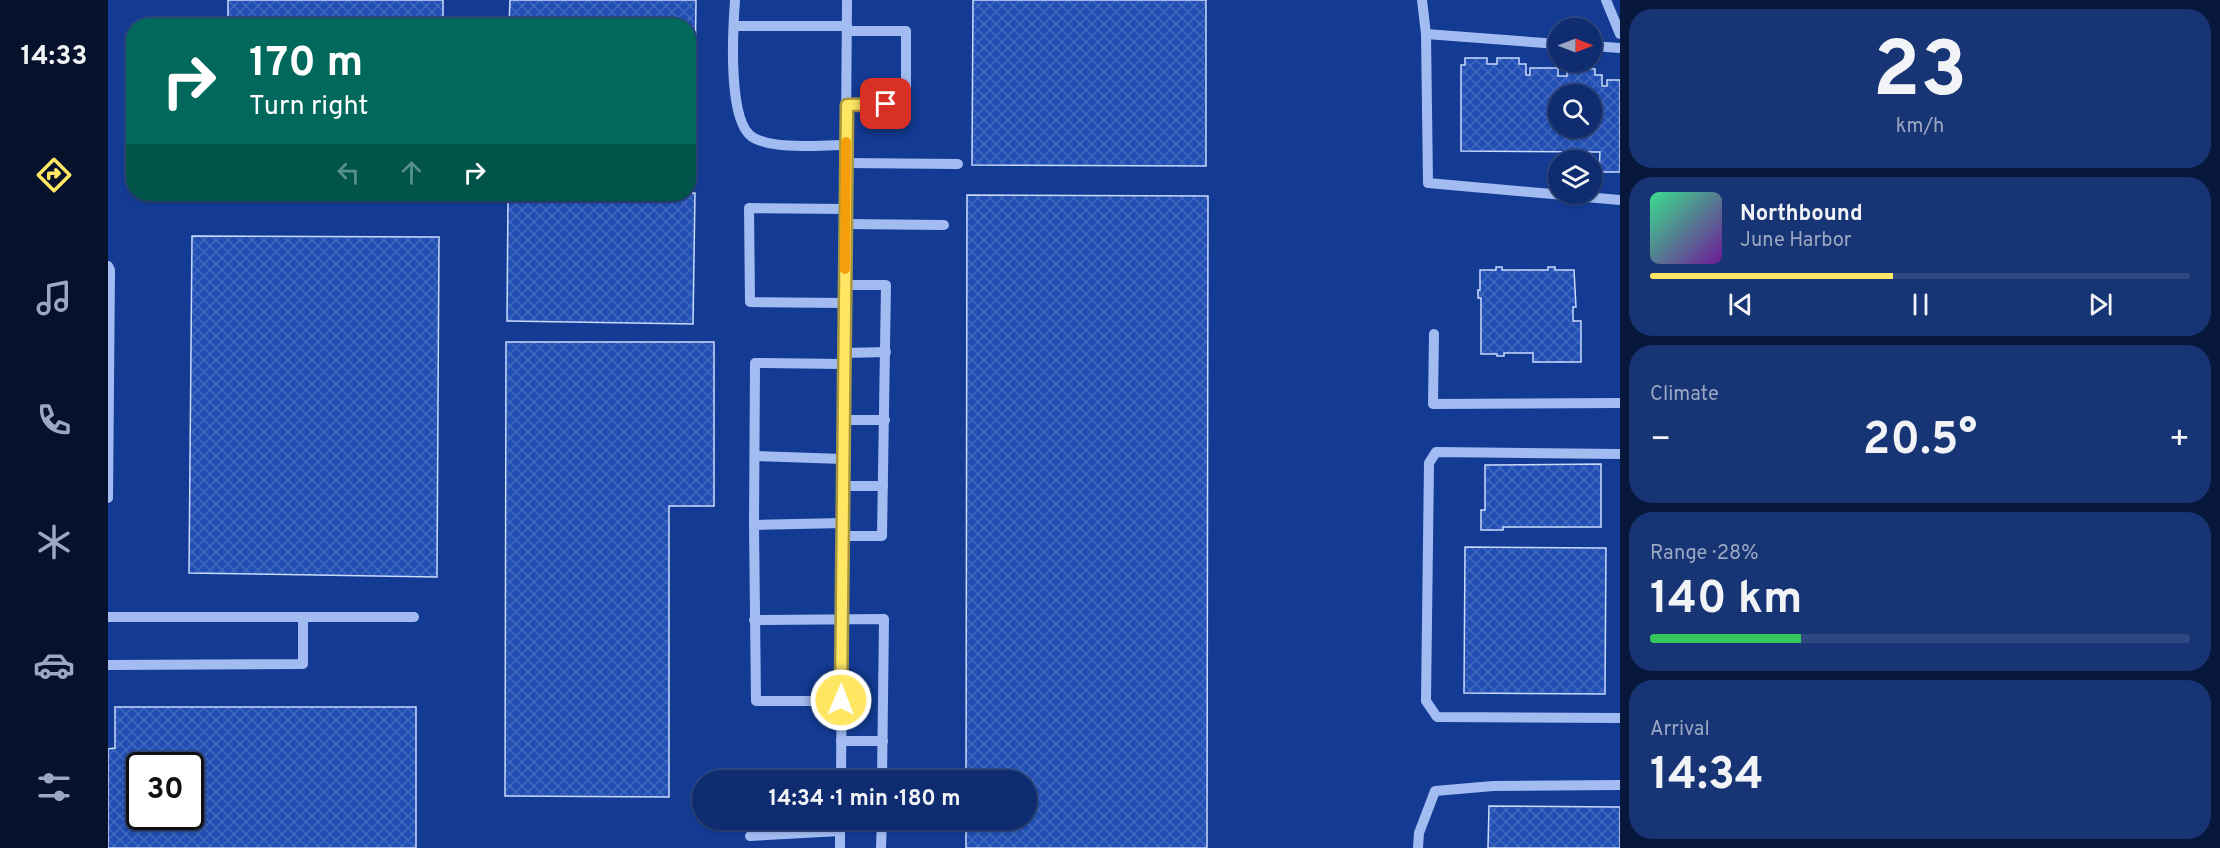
<!DOCTYPE html>
<html lang="en">
<head>
<meta charset="utf-8">
<style>
	:root { --surface:#0e2c6f; --page:#173474; --text:#f1f3f6; --muted:#9ba7c3; --line:#2e4882; --accent:#ffe663 }
	body { margin:0; font-family:Overpass,sans-serif; background:var(--page); color:var(--text); height:100vh; display:flex; flex-direction:column; font-size:22px; white-space:nowrap }
	* { box-sizing:border-box; margin:0 }
	p { font-size:20px; color:var(--muted) }
	.icon { flex:none; width:33px; height:33px; fill:none; stroke:currentColor; stroke-width:2; stroke-linecap:round; stroke-linejoin:round }
	.map { position:relative; flex:1; overflow:hidden }
	.panel { display:flex; flex-direction:column; gap:9px; padding:9px; background:#08183d; width:600px }
	.panel>* { flex:none }
	.banner { position:absolute; left:18px; top:18px; width:570px; height:183px; border-radius:24px; box-shadow:0 2px 4px #0004,0 0 0 2px var(--line); background:#00695c; color:#fff; overflow:hidden }
	.needle { width:39px; rotate:90deg }
	.controls { position:absolute; left:1440px; top:18px; display:grid; gap:12px }
	.controls a { display:grid; place-items:center; width:54px; height:54px; border-radius:50%; background:var(--surface); box-shadow:0 2px 4px #0004,0 0 0 2px var(--line); font-size:30px }
	.speed { position:absolute; left:18px; top:752px; display:flex; gap:12px; font-size:30px; font-weight:700; text-align:center }
	.speed>* { display:grid; place-content:center; width:78px; height:78px; border-radius:50%; background:var(--surface); box-shadow:0 2px 4px #0004,0 0 0 2px var(--line); line-height:1 }
	.speed .limit { border:3px solid #111; border-radius:9px; background:#fff; color:#111 }
	.pin { position:absolute; display:grid; place-items:center; width:51px; height:51px; color:#fff; margin:-26px; border-radius:12px; box-shadow:0 3px 9px #0006 }
	.me { position:absolute; width:66px; margin:-33px; rotate:1deg; stroke-linejoin:round; filter:drop-shadow(0 0 4px #0008) }
	.turn { display:flex; align-items:center; gap:21px; height:126px; padding:0 24px; font-size:27px }
	.turn .icon { width:78px; height:78px; stroke-width:2.5 }
	.turn b { display:block; font-size:42px; line-height:51px }
	.lanes { display:flex; align-items:center; height:57px; padding:0 24px; background:#0003; justify-content:center; gap:30px; direction:ltr }
	.lanes .off { opacity:.35 }
	.big { font-size:45px; font-weight:700; line-height:1.1 }
	.panel .tile { flex:1; display:flex; flex-direction:column; justify-content:center; gap:9px; min-width:0; padding:0 21px; border-radius:24px; background:var(--page) }
	.panel .dial { align-items:center; gap:0 }
	.dial b { font-size:78px; line-height:1 }
	.song { display:flex; align-items:center; gap:18px }
	.cover { width:72px; height:72px; border-radius:9px; background:linear-gradient(135deg,hsl(150 70% 55%),hsl(280 70% 35%)) }
	.played { height:6px; border-radius:3px; background:linear-gradient(90deg,var(--accent) 45%,var(--line) 45%) }
	.keys { display:flex; justify-content:space-around; direction:ltr }
	.heat { display:flex; justify-content:space-between; align-items:center; font-size:33px; direction:ltr }
	.charge { height:9px; border-radius:4px; background:linear-gradient(90deg,#34c759 28%,var(--line) 0) }
	.trip { position:absolute; left:584px; top:770px; width:345px; height:60px; border-radius:30px; background:var(--surface); box-shadow:0 2px 4px #0004,0 0 0 2px var(--line); font-weight:700; line-height:60px; text-align:center }
	main { display:flex; flex:1; min-height:0 }
	.tabs { display:flex; flex-direction:column; width:108px; justify-content:space-around; align-items:center; background:#06122c; color:var(--muted) }
	.tabs .icon { width:42px; height:42px }
	.tabs .on { color:var(--accent) }
	.tabs b { font-size:27px; color:var(--text) }
	.map>svg:first-child { display:block }
	.building { fill:url(#building-cross-hatch); stroke:#c9dafd; stroke-width:1.5; fill-rule:evenodd }
	.lines { fill:none; stroke-linecap:round; stroke-linejoin:round }
	.minor { stroke:#a2bcf2; stroke-width:10 }
	.route-casing { stroke:#a69640; stroke-width:15 }
	.route { stroke:#ffe663; stroke-width:10 }
	.slow { stroke:#f59e0b; stroke-width:10 }
</style>
</head>
<body>
<main>
<nav class="tabs">
<b>14:33</b>
<svg class="icon on" aria-label="directions" viewBox="0 0 24 24"><path d="M12 3l9 9-9 9-9-9zM9 14v-3h6M13 9l2 2-2 2"/></svg>
<svg class="icon" aria-label="music" viewBox="0 0 24 24"><path d="M9 18V5l10-2v13"/><circle cx="6" cy="18" r="3"/><circle cx="16" cy="16" r="3"/></svg>
<svg class="icon" aria-label="phone" viewBox="0 0 24 24"><path d="M5 4h4l2 5-3 2q2 4 5 5l2-3 5 2v4C11 20 4 13 5 4z"/></svg>
<svg class="icon" aria-label="climate" viewBox="0 0 24 24"><path d="M12 3v18M4 7l16 10M4 17L20 7"/></svg>
<svg class="icon" aria-label="car" viewBox="0 0 24 24"><path d="M5 17H2v-5l4-1 3-4h7l3 4 3 1v5h-3M9 17h6M6 11h13"/><circle cx="7" cy="17" r="2"/><circle cx="17" cy="17" r="2"/></svg>
<svg class="icon" aria-label="filters" viewBox="0 0 24 24"><path d="M4 7h16M4 17h16"/><circle cx="9" cy="7" r="2"/><circle cx="15" cy="17" r="2"/></svg>
</nav>
<div class="map">
<svg width="1512" height="848" viewBox="0 0 1512 848">
	<defs>
		<pattern id="building-cross-hatch" width="8" height="8" patternUnits="userSpaceOnUse" patternTransform="scale(1.5)"><rect width="8" height="8" fill="#214fb3"/><path d="M0 0l8 8M0 8l8-8" fill="none" stroke="#4269be"/></pattern>
	</defs>
	<rect width="100%" height="100%" fill="#133b94"/>
	<g class="building">
		<rect x="120" y="0" width="215" height="26"/>
		<polygon points="402,0 588,0 586,165 580,165 580,26 401,26"/>
		<polygon points="865,0 1098,0 1098,166 864,165"/>
		<path d="M1357,58H1379V64H1389V58H1411V64H1418V75H1422V68H1450V76H1459V68L1487,69V75H1494V86H1499V80H1512V172H1491L1492,152L1353,151V65H1357ZM1450,94H1484V128H1450Z"/>
		<polygon points="587,193 585,324 399,321 400,194"/>
		<polygon points="859,195 1100,196 1099,848 858,848 858,819 918,819 918,780 858,780"/>
		<polygon points="84,236 331,237 329,577 81,573"/>
		<polygon points="1388,267 1394,267 1394,270 1440,270 1440,267 1447,267 1447,270 1466,270 1468,307 1465,307 1465,321 1473,321 1473,362 1425,362 1425,353 1396,353 1396,356 1389,356 1389,354 1373,354 1373,298 1370,298 1370,290 1372,290 1372,270 1388,270"/>
		<polygon points="398,342 606,342 606,506 561,506 561,797 397,796"/>
		<polygon points="1493,464 1493,527 1395,527 1395,530 1373,530 1373,510 1377,510 1377,465"/>
		<polygon points="1357,547 1498,548 1497,694 1356,693"/>
		<path d="M7,707H308V848H0V749L7,748ZM32,765H82V816H32Z"/>
		<polygon points="1381,806 1512,807 1512,848 1380,848"/>
	</g>
	<g class="lines">
		<g class="minor">
			<path d="M627,0C625,28 619,125 646,138C669,150 712,145 738,145"/>
			<polyline points="1314,0 1318,34 1320,183 1512,200"/>
			<polyline points="1498,0 1512,34"/>
			<polyline points="626,26 739,26"/>
			<polyline points="739,31 798,31 798,104 739,105"/>
			<polyline points="1318,34 1450,44"/>
			<polyline points="1484,46 1512,48"/>
			<polyline points="738,163 850,164"/>
			<polyline points="737,224 836,225"/>
			<polyline points="0,266 2,270 0,498"/>
			<polyline points="737,303 642,302 641,208 738,209"/>
			<polyline points="1326,334 1325,404 1512,403"/>
			<polyline points="736,353 778,352"/>
			<polyline points="736,420 777,420"/>
			<polyline points="1512,454 1328,452 1321,463 1318,701 1329,717 1512,718"/>
			<polyline points="647,456 735,459"/>
			<polyline points="735,486 775,486"/>
			<polyline points="646,525 647,363 736,364"/>
			<polyline points="735,536 774,536 778,285 737,285"/>
			<polyline points="0,617 306,617"/>
			<polyline points="646,620 776,619 774,780"/>
			<polyline points="0,665 195,664 195,617"/>
			<polyline points="733,701 648,701 646,525 735,523"/>
			<polyline points="733,741 775,741"/>
			<polyline points="733,780 739,0"/>
			<polyline points="642,836 732,831"/>
			<polyline points="732,848 732,819"/>
			<polyline points="773,848 774,819"/>
			<polyline points="1310,848 1311,833 1327,791 1385,786 1512,785"/>
		</g>
	</g>
	<g class="lines">
		<defs>
			<polyline id="route" points="733,700 739,105 778,104"/>
		</defs>
		<use href="#route" class="route-casing"/>
		<use href="#route" class="route"/>
		<polyline class="slow" points="737,269 738,142"/>
	</g>
</svg>
<div class="controls">
<a><svg class="needle" viewBox="-14 -14 28 28"><path d="M0-13l5 13h-10z" fill="#e53935"/><path d="M0 13l5-13h-10z" fill="#9ba7c3"/></svg></a>
<a><svg class="icon" aria-label="search" viewBox="0 0 24 24"><circle cx="10" cy="10" r="6"/><path d="M15 15l6 6"/></svg></a>
<a><svg class="icon" aria-label="layers" viewBox="0 0 24 24"><path d="M12 4l9 5-9 5-9-5zM3 14l9 5 9-5"/></svg></a>
</div>
<div class="speed"><div class="limit">30</div></div>
<div class="pin" style="left:778px;top:104px;background:#d93025"><svg class="icon" aria-label="arrive" viewBox="0 0 24 24"><path d="M6 21V4h12l-3 4 3 4H6"/></svg></div>
<svg class="me" style="left:733px;top:700px" viewBox="-20 -20 40 40"><circle r="17" fill="#ffe663" stroke="#fff" stroke-width="3"/><path d="M0-11L8 9 0 5-8 9z" fill="#fff"/></svg>
<div class="trip">14:34 · 1 min · 180 m</div>
<div class="banner">
<div class="turn"><svg class="icon" aria-label="right" viewBox="0 0 24 24"><path d="M7 20v-9h11M14 6l5 5-5 5"/></svg><div><b>170 m</b>Turn right</div></div>
<div class="lanes"><svg class="icon off" aria-label="left" viewBox="0 0 24 24"><path d="M17 20v-9H6M10 6l-5 5 5 5"/></svg><svg class="icon off" aria-label="ahead" viewBox="0 0 24 24"><path d="M12 20V5M6 11l6-6 6 6"/></svg><svg class="icon" aria-label="right" viewBox="0 0 24 24"><path d="M7 20v-9h11M14 6l5 5-5 5"/></svg></div>
</div>
</div>
<section class="panel">
<div class="tile dial"><b>23</b><p>km/h</p></div>
<div class="tile">
<div class="song"><i class="cover"></i><div><b>Northbound</b><p>June Harbor</p></div></div>
<div class="played"></div>
<div class="keys"><svg class="icon" aria-label="previous" viewBox="0 0 24 24"><path d="M18 5L8 12l10 7zM5 5v14"/></svg><svg class="icon" aria-label="pause" viewBox="0 0 24 24"><path d="M8 5v14M16 5v14"/></svg><svg class="icon" aria-label="next" viewBox="0 0 24 24"><path d="M6 5l10 7-10 7zM19 5v14"/></svg></div>
</div>
<div class="tile"><p>Climate</p>
<div class="heat"><a>−</a><b class="big">20.5°</b><a>+</a></div>
</div>
<div class="tile"><p>Range · 28%</p><b class="big">140 km</b><div class="charge"></div></div>
<div class="tile"><p>Arrival</p><b class="big">14:34</b></div>
</section>
</main>
</body>
</html>
